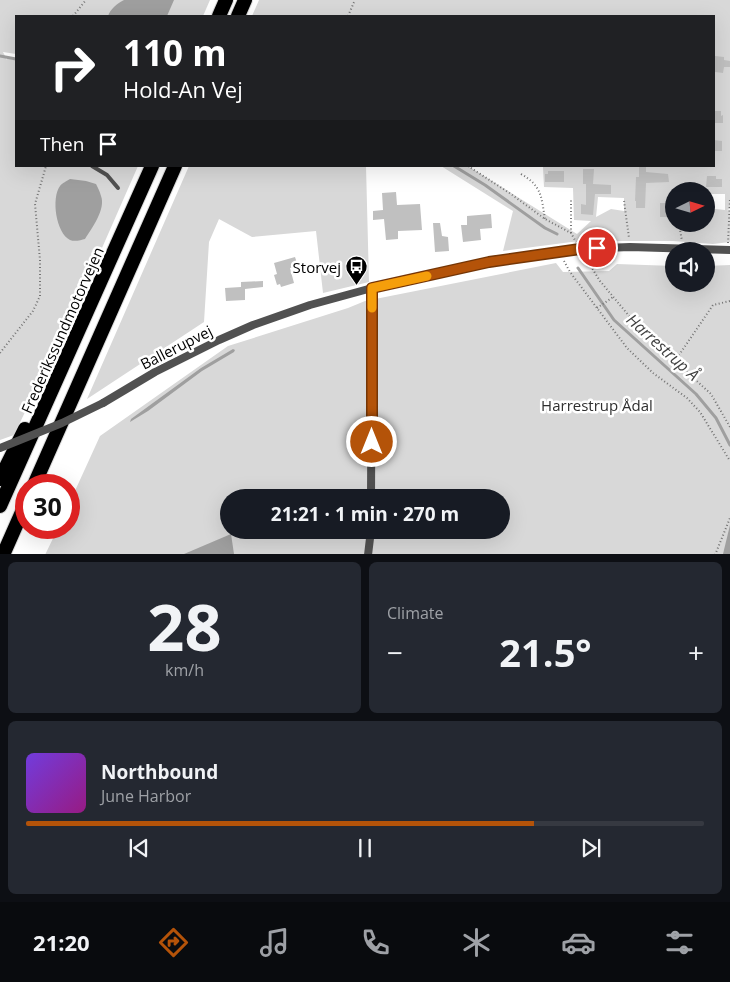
<!DOCTYPE html>
<html lang="en">
<head>
<meta charset="utf-8">
<style>
	:root { --surface:#171b24; --page:#242831; --text:#f1f3f6; --muted:#9ea1a6; --line:#363941; --accent:#b45309 }
	body { margin:0; font-family:"Open Sans",sans-serif; background:var(--page); color:var(--text); height:100vh; display:flex; flex-direction:column; font-size:19px; white-space:nowrap }
	* { box-sizing:border-box; margin:0 }
	p { font-size:16px; color:var(--muted) }
	.icon { flex:none; width:28px; height:28px; fill:none; stroke:currentColor; stroke-width:2; stroke-linecap:round; stroke-linejoin:round }
	.map { position:relative; height:554px; overflow:hidden }
	.panel { display:flex; flex-direction:column; gap:8px; padding:8px; background:#0d0f14; flex:1 }
	.panel>* { flex:none }
	.top-card { position:absolute; left:15px; top:15px; width:700px; height:152px; border-radius:0px; box-shadow:0 5px 20px #0002; background:#202124; color:#fff; overflow:hidden }
	.needle { width:32px; rotate:85deg }
	.fabs { position:absolute; left:665px; top:182px; display:grid; gap:10px }
	.fabs a { display:grid; place-items:center; width:50px; height:50px; border-radius:50%; background:var(--surface); box-shadow:0 5px 20px #0002; font-size:25px }
	.speed { position:absolute; left:15px; top:474px; display:flex; gap:10px; font-size:25px; font-weight:700; text-align:center }
	.speed>* { display:grid; place-content:center; width:65px; height:65px; border-radius:50%; background:var(--surface); box-shadow:0 5px 20px #0002; line-height:1 }
	.speed .limit { border:8px solid #d22; background:#fff; color:#111 }
	.pin { position:absolute; display:grid; place-items:center; width:42px; height:42px; color:#fff; margin:-21px; border:2px solid #fff; border-radius:50%; box-shadow:0 1px 5px #0007 }
	.me { position:absolute; width:55px; margin:-28px; rotate:0deg; stroke-linejoin:round; filter:drop-shadow(0 0 4px #0008) }
	.turn { display:flex; align-items:center; gap:18px; height:105px; padding:0 25px; font-size:22px }
	.turn .icon { width:65px; height:65px; stroke-width:2.5 }
	.turn b { display:block; font-size:35px; line-height:42px }
	.then { display:flex; align-items:center; height:48px; padding:0 25px; background:#0003; gap:10px; font-size:19px }
	.big { font-size:38px; font-weight:700; line-height:1.1 }
	.panel .card { flex:1; display:flex; flex-direction:column; justify-content:center; gap:8px; min-width:0; padding:0 18px; border-radius:8px; background:var(--page) }
	.panel .dial { align-items:center; gap:0 }
	.dial b { font-size:65px; line-height:1 }
	.song { display:flex; align-items:center; gap:15px }
	.cover { width:60px; height:60px; border-radius:8px; background:linear-gradient(135deg,hsl(260 70% 55%),hsl(310 70% 35%)) }
	.played { height:5px; border-radius:2px; background:linear-gradient(90deg,var(--accent) 75%,var(--line) 75%) }
	.keys { display:flex; justify-content:space-around; direction:ltr }
	.heat { display:flex; justify-content:space-between; align-items:center; font-size:28px; direction:ltr }
	.panel .tiles { flex:1; display:grid; gap:8px; grid-template-columns:1fr 1fr }
	.card:last-child { grid-column:span 2 }
	.trip { position:absolute; left:220px; top:489px; width:290px; height:50px; border-radius:25px; background:var(--surface); box-shadow:0 5px 20px #0002; font-weight:700; line-height:50px; text-align:center }
	.menu { display:flex; height:80px; justify-content:space-around; align-items:center; background:#090b0e; color:var(--muted) }
	.menu .icon { width:35px; height:35px }
	.menu .on { color:var(--accent) }
	.menu b { font-size:22px; color:var(--text) }
	.map>svg:first-child { display:block }
	.green { fill:#d8d8d8; fill-rule:evenodd }
	.water { fill:#9f9f9f }
	.lines { fill:none; stroke-linecap:round; stroke-linejoin:round }
	.stream { stroke:#9f9f9f; stroke-width:3 }
	.building { fill:#c0c0c0 }
	.highway-casing { stroke:#dbdbdb; stroke-width:16 }
	.path { stroke:#737373; stroke-width:2; stroke-dasharray:1 2.5; stroke-linecap:butt }
	.lane { stroke:#515151; stroke-width:4 }
	.street { stroke:#515151; stroke-width:8 }
	.highway { stroke:#000; stroke-width:14 }
	.street-bridge { stroke:#515151; stroke-width:8 }
	.route-casing { stroke:#753606; stroke-width:12 }
	.route { stroke:#b45309; stroke-width:9 }
	.slow { stroke:#f59e0b; stroke-width:9 }
	.labels { text-anchor:middle; dominant-baseline:central; stroke-width:5; stroke-linejoin:round; paint-order:stroke }
	.poi-label { font-size:15px; fill:#000; stroke:#fff; text-anchor:end }
	.street-label { font-size:15px; fill:#000; stroke:#fff }
	.park-label { font-size:15px; fill:#2f2f2f; stroke:#fff }
	.water-label { font-size:16px; font-style:italic; fill:#404040; stroke:#fff }
</style>
</head>
<body>
<div class="map">
<svg width="730" height="555" viewBox="0 0 730 555">
	<rect width="100%" height="100%" fill="#fff"/>
	<g class="green">
		<polygon points="0,0 210,0 203,16 16,16 16,54 3,52 7,60 7,58 16,60 16,166 138,166 84,289 14,435 0,440"/>
		<path d="M259,0H730V209L727,210L730,211V242L713,244L673,241H579L503,251L513,211L441,166H468L577,234L591,221L574,220L573,188L544,187L543,167L531,166H714V16H252ZM674,191H706V194H725V210L706,208V224H674V213H672ZM598,197L624,198V211L611,209L596,217Z"/>
		<polygon points="189,166 366,166 369,282 323,293 316,231 252,237 219,219 209,242 204,322 87,399"/>
		<path d="M556,263L563,272L609,271L617,264L674,266V284H706V266L730,265V554L45,555L58,528H69V504L100,436L228,346L348,308L365,301ZM229,498H501V530H229Z"/>
	</g>
	<g class="water">
		<path d="M124,0H174L167,16H108C110,9 118,3 124,0Z"/>
		<path d="M70,179L86,181L96,184C98,188 100,192 101,196C106,209 92,228 85,239C81,240 75,242 70,240C56,233 51,198 60,186C62,183 67,181 70,179Z"/>
		<polygon points="233,349 235,350 234,352 202,371 148,411 130,422 131,419 201,368"/>
		<polygon points="730,525 730,554 723,554"/>
		<polygon points="231,534 234,554 184,554"/>
	</g>
	<g class="lines">
		<g class="stream">
			<polyline points="0,56 16,59"/>
			<polyline points="454,166 485,185 545,228 557,234"/>
			<polyline points="578,268 614,320 696,394 716,418 730,445"/>
		</g>
	</g>
	<g class="building">
		<polygon points="715,56 724,57 724,60 730,61 730,67 724,67 723,73 715,72 714,60 715,60"/>
		<polygon points="714,111 721,111 721,116 723,115 723,123 714,123"/>
		<polygon points="714,140 722,141 722,151 714,151"/>
		<polygon points="639,166 646,166 646,172 668,174 669,182 646,183 645,208 636,208 636,201 635,201 636,177 639,177"/>
		<polygon points="583,169 594,169 593,184 611,185 611,194 595,194 593,215 581,214 581,204 586,205 586,184 583,184"/>
		<polygon points="548,171 564,171 564,182 545,182 545,174 548,174"/>
		<polygon points="707,176 716,176 716,179 722,179 722,187 706,187"/>
		<polygon points="690,182 698,183 698,191 690,191"/>
		<polygon points="396,192 397,205 420,204 422,230 398,231 398,239 386,240 384,219 373,220 373,211 383,210 382,193"/>
		<rect x="660" y="203" width="9" height="14"/>
		<polygon points="491,214 492,228 480,229 481,240 463,242 461,225 467,225 467,216"/>
		<polygon points="433,223 440,223 442,236 448,237 449,251 435,252"/>
		<polygon points="295,257 298,266 290,268 294,283 281,287 280,284 277,285 274,275 277,274 274,263"/>
		<polygon points="263,281 263,287 245,289 245,300 226,301 225,288 241,287 241,282"/>
	</g>
	<g class="lines">
		<defs>
			<g id="highway">
				<polyline points="219,16 226,0"/>
				<polyline points="238,16 245,0"/>
				<polyline points="0,479 25,429"/>
				<polyline points="34,485 175,166"/>
				<polyline points="0,506 152,166"/>
				<polyline points="3,555 26,503"/>
			</g>
		</defs>
		<use href="#highway" class="highway-casing"/>
		<g class="path">
			<polyline points="73,16 86,0"/>
			<polyline points="348,16 355,0"/>
			<polyline points="468,166 511,194 545,219 571,233 576,242"/>
			<path d="M521,174C542,186 541,196 545,219"/>
			<polyline points="624,201 629,238"/>
			<polyline points="679,224 682,241"/>
			<polyline points="571,233 571,198"/>
			<polyline points="728,243 730,199"/>
			<polyline points="585,257 600,281 640,329 711,394 730,427"/>
			<polyline points="564,261 570,272 627,348 653,373 687,398 700,412 730,461"/>
			<polyline points="597,308 613,297"/>
			<polyline points="0,353 33,311 40,296 40,260 35,204 46,166"/>
			<polyline points="675,361 713,305 730,301"/>
			<polyline points="715,555 730,518"/>
		</g>
		<polyline class="lane" points="92,166 107,175 118,188"/>
		<g class="street">
			<polyline points="103,403 155,372 219,340 253,325 310,305 372,288 489,263 580,249 630,247 730,250"/>
			<polyline points="371,498 372,288"/>
			<polyline points="368,555 371,530"/>
		</g>
		<use href="#highway" class="highway"/>
		<polyline class="street-bridge" points="0,448 62,423 103,403"/>
	</g>
	<g class="lines">
		<defs>
			<polyline id="route" points="372,442 372,288 489,262 580,249 597,248"/>
		</defs>
		<use href="#route" class="route-casing"/>
		<use href="#route" class="route"/>
		<polyline class="slow" points="372,308 372,288 427,276"/>
	</g>
	<defs>
		<symbol id="bus-pin" viewBox="-11 -11 22 30"><path d="M0 17L-7.5 6A9.5 9.5 0 1 1 7.5 6Z" fill="#000" stroke="#fff"/><path d="M-5-6H5V4H4V6H2V4H-2V6H-4V4H-5ZM-3.5-4V0h7V-4ZM-3.5 1.2v1.5H-2V1.2ZM2 1.2v1.5H3.5V1.2Z" fill="#fff"/></symbol>
	</defs>
	<g fill-rule="evenodd">
		<use href="#bus-pin" x="344" y="254" width="25" height="34"/>
	</g>
	<g class="labels">
		<g class="poi-label">
			<text x="341" y="267">Storvej</text>
		</g>
		<g class="street-label">
			<text transform="translate(62 330) rotate(-66)">Frederikssundmotorvejen</text>
			<text transform="translate(176 347) rotate(-27)">Ballerupvej</text>
		</g>
		<g class="park-label">
			<text x="597" y="405">Harrestrup Ådal</text>
		</g>
		<g class="water-label">
			<text transform="translate(663 347) rotate(42)">Harrestrup Å</text>
		</g>
	</g>
</svg>
<div class="fabs">
<a><svg class="needle" viewBox="-14 -14 28 28"><path d="M0-13l5 13h-10z" fill="#e53935"/><path d="M0 13l5-13h-10z" fill="#9ea1a6"/></svg></a>
<a><svg class="icon" aria-label="sound" viewBox="0 0 24 24"><path d="M4 9h4l5-4v14l-5-4H4zM17 9q2 3 0 6"/></svg></a>
</div>
<div class="speed"><div class="limit">30</div></div>
<div class="pin" style="left:597px;top:248px;background:#d93025"><svg class="icon" aria-label="arrive" viewBox="0 0 24 24"><path d="M6 21V4h12l-3 4 3 4H6"/></svg></div>
<svg class="me" style="left:372px;top:442px" viewBox="-20 -20 40 40"><circle r="17" fill="#b45309" stroke="#fff" stroke-width="3"/><path d="M0-11L8 9 0 5-8 9z" fill="#fff"/></svg>
<div class="trip">21:21 · 1 min · 270 m</div>
<div class="top-card">
<div class="turn"><svg class="icon" aria-label="right" viewBox="0 0 24 24"><path d="M7 20v-9h11M14 6l5 5-5 5"/></svg><div><b>110 m</b>Hold-An Vej</div></div>
<div class="then">Then<svg class="icon" aria-label="arrive" viewBox="0 0 24 24"><path d="M6 21V4h12l-3 4 3 4H6"/></svg></div>
</div>
</div>
<section class="panel">
<div class="tiles">
<div class="card dial"><b>28</b><p>km/h</p></div>
<div class="card"><p>Climate</p>
<div class="heat"><a>−</a><b class="big">21.5°</b><a>+</a></div>
</div>
<div class="card">
<div class="song"><i class="cover"></i><div><b>Northbound</b><p>June Harbor</p></div></div>
<div class="played"></div>
<div class="keys"><svg class="icon" aria-label="previous" viewBox="0 0 24 24"><path d="M18 5L8 12l10 7zM5 5v14"/></svg><svg class="icon" aria-label="pause" viewBox="0 0 24 24"><path d="M8 5v14M16 5v14"/></svg><svg class="icon" aria-label="next" viewBox="0 0 24 24"><path d="M6 5l10 7-10 7zM19 5v14"/></svg></div>
</div>
</div>
</section>
<nav class="menu">
<b>21:20</b>
<svg class="icon on" aria-label="directions" viewBox="0 0 24 24"><path d="M12 3l9 9-9 9-9-9zM9 14v-3h6M13 9l2 2-2 2"/></svg>
<svg class="icon" aria-label="music" viewBox="0 0 24 24"><path d="M9 18V5l10-2v13"/><circle cx="6" cy="18" r="3"/><circle cx="16" cy="16" r="3"/></svg>
<svg class="icon" aria-label="phone" viewBox="0 0 24 24"><path d="M5 4h4l2 5-3 2q2 4 5 5l2-3 5 2v4C11 20 4 13 5 4z"/></svg>
<svg class="icon" aria-label="climate" viewBox="0 0 24 24"><path d="M12 3v18M4 7l16 10M4 17L20 7"/></svg>
<svg class="icon" aria-label="car" viewBox="0 0 24 24"><path d="M5 17H2v-5l4-1 3-4h7l3 4 3 1v5h-3M9 17h6M6 11h13"/><circle cx="7" cy="17" r="2"/><circle cx="17" cy="17" r="2"/></svg>
<svg class="icon" aria-label="filters" viewBox="0 0 24 24"><path d="M4 7h16M4 17h16"/><circle cx="9" cy="7" r="2"/><circle cx="15" cy="17" r="2"/></svg>
</nav>
</body>
</html>
